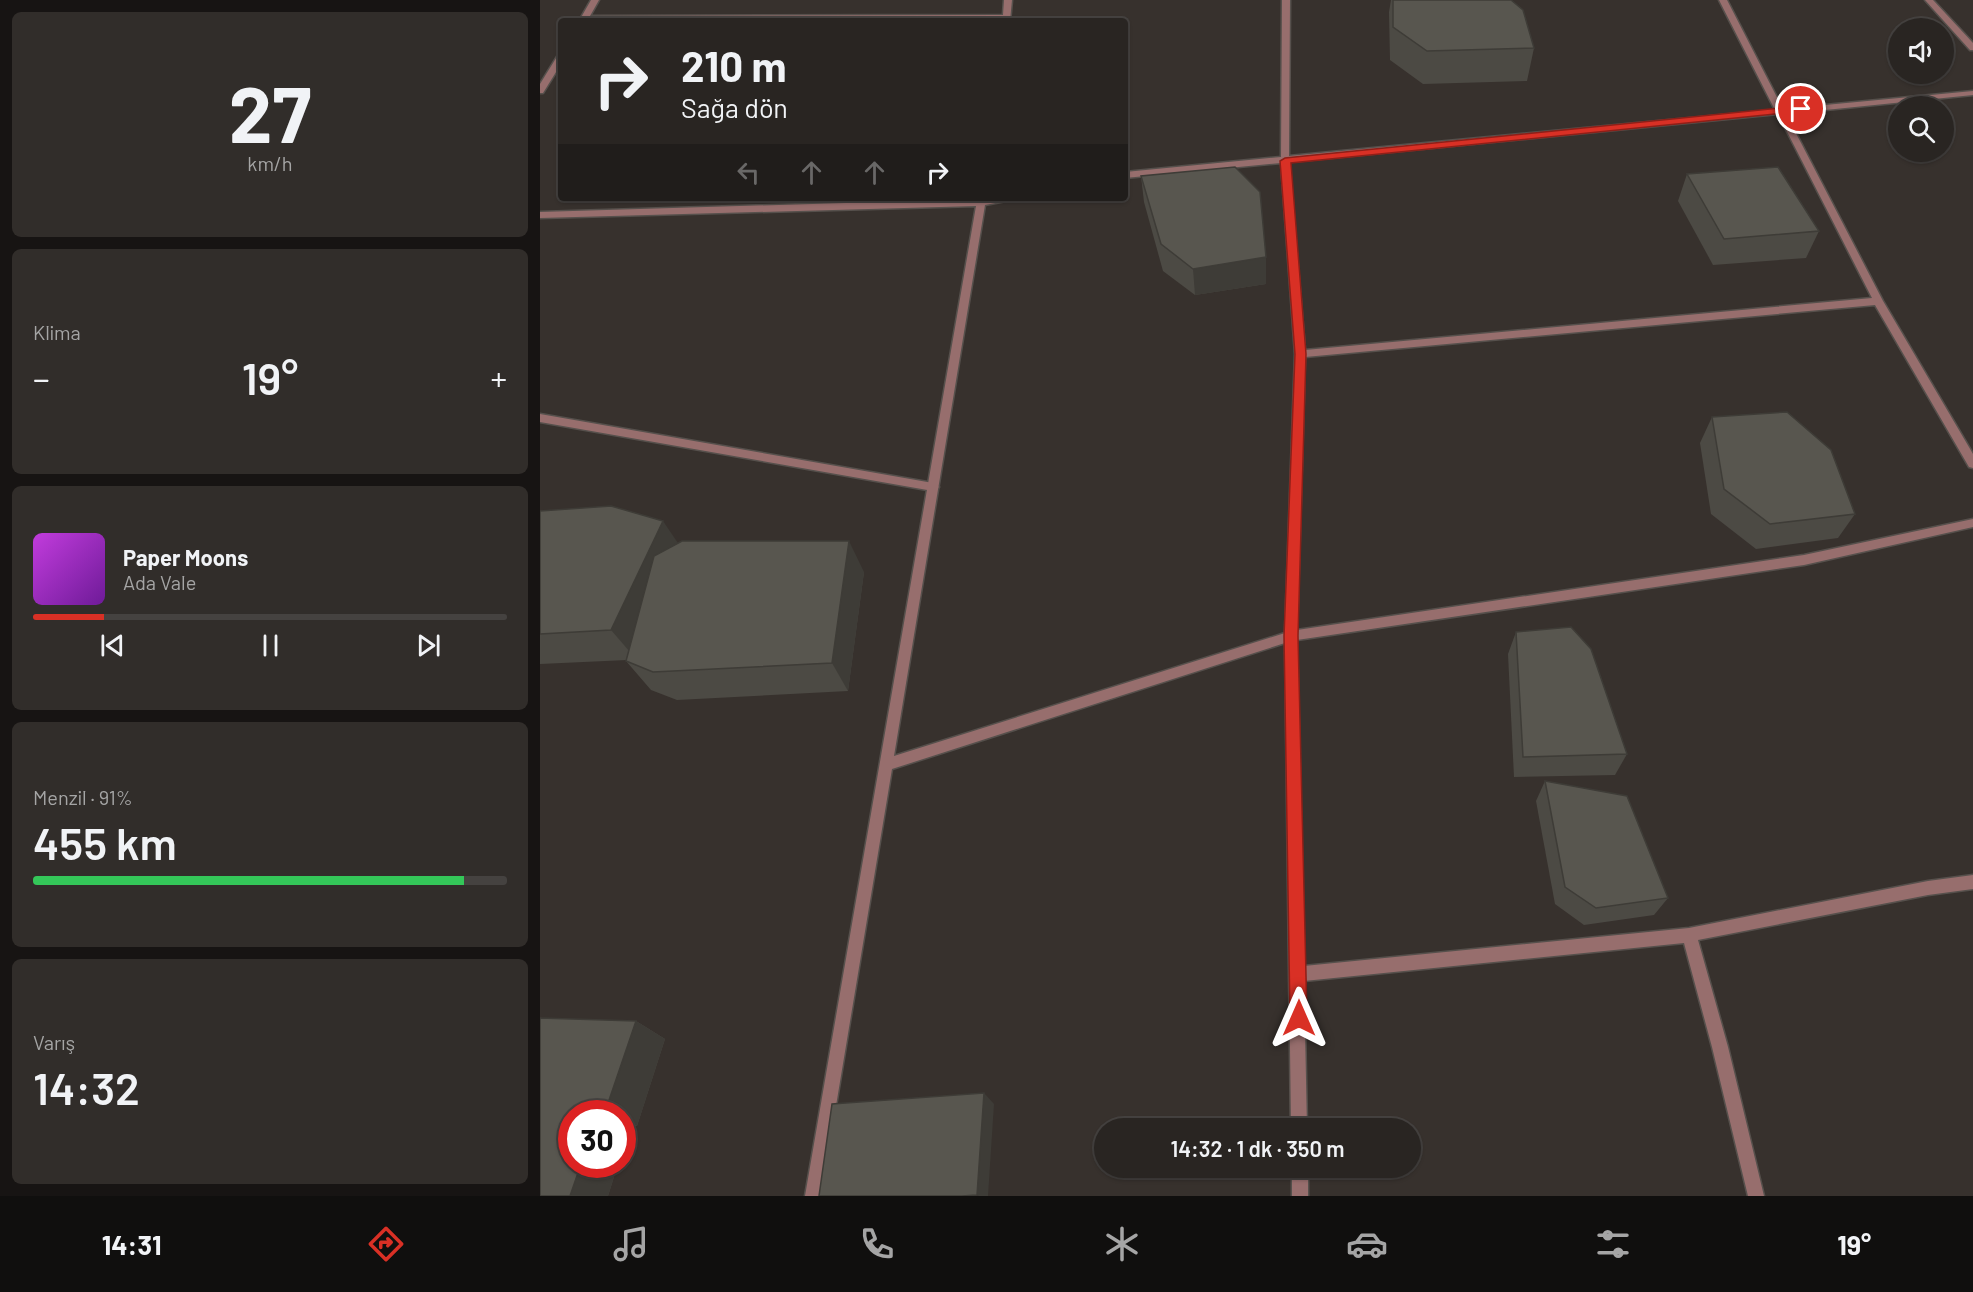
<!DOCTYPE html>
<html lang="tr">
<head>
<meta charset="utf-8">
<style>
	:root { --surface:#292522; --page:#312d2a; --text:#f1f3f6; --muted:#a5a5a5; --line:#454240; --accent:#d93025 }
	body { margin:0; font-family:Barlow,sans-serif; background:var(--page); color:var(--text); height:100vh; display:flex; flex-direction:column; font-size:22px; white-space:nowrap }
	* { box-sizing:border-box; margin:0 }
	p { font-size:20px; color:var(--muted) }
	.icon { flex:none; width:33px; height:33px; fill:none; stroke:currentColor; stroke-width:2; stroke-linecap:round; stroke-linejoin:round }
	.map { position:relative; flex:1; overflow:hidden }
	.side { display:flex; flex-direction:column; gap:12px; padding:12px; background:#171413; width:540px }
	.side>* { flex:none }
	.guide { position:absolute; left:18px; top:18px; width:570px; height:183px; border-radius:6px; box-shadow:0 2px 4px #0004,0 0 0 2px var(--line); background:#292522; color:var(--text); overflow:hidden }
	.buttons { position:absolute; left:1348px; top:18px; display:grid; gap:12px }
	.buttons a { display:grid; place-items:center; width:66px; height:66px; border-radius:50%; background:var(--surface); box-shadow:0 2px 4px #0004,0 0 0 2px var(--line); font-size:30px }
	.speed { position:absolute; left:18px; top:1100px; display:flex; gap:12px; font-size:30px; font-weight:700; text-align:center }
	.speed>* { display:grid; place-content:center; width:78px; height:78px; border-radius:50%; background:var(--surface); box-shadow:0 2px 4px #0004,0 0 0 2px var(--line); line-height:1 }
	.speed .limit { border:9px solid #d22; background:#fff; color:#111 }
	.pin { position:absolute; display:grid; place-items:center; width:51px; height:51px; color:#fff; margin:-26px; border:3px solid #fff; border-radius:50%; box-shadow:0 2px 6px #0007 }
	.me { position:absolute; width:66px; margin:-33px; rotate:0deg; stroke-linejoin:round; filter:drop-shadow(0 0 4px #0008) }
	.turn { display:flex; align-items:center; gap:21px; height:126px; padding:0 24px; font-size:27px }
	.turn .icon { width:78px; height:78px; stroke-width:2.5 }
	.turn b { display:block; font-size:42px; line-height:51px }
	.lanes { display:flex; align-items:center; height:57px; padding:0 24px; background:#0003; justify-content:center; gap:30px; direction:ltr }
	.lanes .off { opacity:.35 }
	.big { font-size:45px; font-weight:600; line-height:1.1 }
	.side .widget { flex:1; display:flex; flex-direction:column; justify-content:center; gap:9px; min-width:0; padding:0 21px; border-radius:9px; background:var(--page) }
	.side .dial { align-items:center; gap:0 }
	.dial b { font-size:78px; line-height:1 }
	.song { display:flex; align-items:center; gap:18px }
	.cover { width:72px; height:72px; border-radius:9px; background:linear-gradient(135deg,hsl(290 70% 55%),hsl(280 70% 35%)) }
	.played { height:6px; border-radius:3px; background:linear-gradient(90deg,var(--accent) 15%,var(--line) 15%) }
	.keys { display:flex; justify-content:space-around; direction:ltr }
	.heat { display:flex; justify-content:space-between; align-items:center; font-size:33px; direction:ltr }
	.charge { height:9px; border-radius:4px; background:linear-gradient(90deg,#34c759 91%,var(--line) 0) }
	.trip { position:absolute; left:554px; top:1118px; width:327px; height:60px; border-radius:30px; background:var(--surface); box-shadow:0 2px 4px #0004,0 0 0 2px var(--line); font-weight:600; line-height:60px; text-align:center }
	.tabs { display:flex; height:96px; justify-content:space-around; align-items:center; background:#100f0e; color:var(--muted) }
	.tabs .icon { width:42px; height:42px }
	.tabs .current { color:var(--accent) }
	.tabs b { font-size:27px; color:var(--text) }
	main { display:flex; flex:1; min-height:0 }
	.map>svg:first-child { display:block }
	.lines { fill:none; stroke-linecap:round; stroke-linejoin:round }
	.lane-casing { stroke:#56504c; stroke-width:3 }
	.street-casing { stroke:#56504c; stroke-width:3 }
	.lane { fill:#976e6d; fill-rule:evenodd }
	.street { fill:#976e6d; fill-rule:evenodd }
	.wall { fill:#4c4a44 }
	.shaded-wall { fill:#3e3c37 }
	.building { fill:#58564f; stroke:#3e3c37; stroke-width:1.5 }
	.route { fill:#d93025; stroke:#8d1f18; stroke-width:1.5 }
</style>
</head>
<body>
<main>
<section class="side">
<div class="widget dial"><b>27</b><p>km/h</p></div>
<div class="widget"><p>Klima</p>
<div class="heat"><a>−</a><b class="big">19°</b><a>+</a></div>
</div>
<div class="widget">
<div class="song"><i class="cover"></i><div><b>Paper Moons</b><p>Ada Vale</p></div></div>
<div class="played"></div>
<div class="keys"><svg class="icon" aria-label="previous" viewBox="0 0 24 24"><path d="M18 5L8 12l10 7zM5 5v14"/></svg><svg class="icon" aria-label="pause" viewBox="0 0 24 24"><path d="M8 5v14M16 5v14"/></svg><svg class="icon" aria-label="next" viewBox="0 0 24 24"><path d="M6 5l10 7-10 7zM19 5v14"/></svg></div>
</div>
<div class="widget"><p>Menzil · 91%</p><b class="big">455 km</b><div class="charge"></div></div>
<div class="widget"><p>Varış</p><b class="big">14:32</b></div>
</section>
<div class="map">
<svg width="1433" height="1196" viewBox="0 0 1433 1196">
	<rect width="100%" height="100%" fill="#37312d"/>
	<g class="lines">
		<defs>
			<g id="lane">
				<polygon points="1385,0 1393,0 1433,43 1433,50 1430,50"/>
				<polygon points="0,414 393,483 399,487 393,491 0,422"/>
			</g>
			<g id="street">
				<polygon points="51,0 59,0 50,16 463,15 464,0 472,0 470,21 462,21 462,19 39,21"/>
				<path d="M742,0H750L749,156L1235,110L1179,0H1187L1243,109L1433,91V95L1246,114L1343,301L1433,454V468L1429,467L1335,305L765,357L757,630L1264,555L1433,519V527L1264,565L757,640L764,966L1149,928L1388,881L1433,875V889L1388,895L1158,940L1188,1047L1224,1196H1208L1172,1047L1144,943L764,981L767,1128H751L745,643L352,769L281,1196H265L436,206L0,218V212L473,198L471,200L445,205L354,756L745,633L755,354L741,163L585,178V172L741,157ZM1238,114L1332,298L765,350L749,162Z"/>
				<polygon points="18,55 21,55 21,64 3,93 0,93 0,84"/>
				<rect x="752" y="1167" width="16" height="29"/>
			</g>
		</defs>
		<use href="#lane" class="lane-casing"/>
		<use href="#street" class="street-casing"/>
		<use href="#lane" class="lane"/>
		<use href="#street" class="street"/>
	</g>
	<g class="wall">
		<polygon points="851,0 971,0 994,48 987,81 883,84 850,60 849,12"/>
		<polygon points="1147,174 1279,231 1266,258 1173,265 1138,201"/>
		<polygon points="601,176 726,257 726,284 655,295 623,271 604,202"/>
		<polygon points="1172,417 1315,514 1298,538 1216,549 1171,514 1160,443"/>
		<polygon points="0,511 138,543 324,572 308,691 137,700 111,690 86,661 87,660 0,664"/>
		<polygon points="976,632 1087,754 1075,775 974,777 968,654"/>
		<polygon points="1005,781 1128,898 1114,915 1044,925 1015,904 996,801"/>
		<polygon points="0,1018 96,1021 125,1039 97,1126 90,1126 82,1150 82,1113 32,1113 32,1164 78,1164 68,1196 0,1196"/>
	</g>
	<g class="shaded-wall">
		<polygon points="726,257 726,284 655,295 653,269"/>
		<polygon points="123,521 144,552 96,659 71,630"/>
		<polygon points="309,541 324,572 308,691 292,663"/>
		<polygon points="96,1021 125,1039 97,1126 82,1120 82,1113 65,1112"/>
		<polygon points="444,1093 454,1104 448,1196 439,1196 437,1195"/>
		<polygon points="82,1123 90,1126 82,1150"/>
		<polygon points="41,1164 78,1164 68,1196 30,1196"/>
	</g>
	<g class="building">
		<polygon points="853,0 971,0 983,10 994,48 887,51 853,27"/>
		<polygon points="695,167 720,192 726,257 653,269 621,244 601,176"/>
		<polygon points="1238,167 1279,231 1184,239 1147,174"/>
		<polygon points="1247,412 1291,450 1315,514 1230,524 1184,489 1172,417"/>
		<polygon points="71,506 123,521 71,630 0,634 0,511"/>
		<polygon points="142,541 309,541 292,663 113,672 86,661 114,556"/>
		<polygon points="1031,627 1051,649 1087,754 983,757 976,632"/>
		<polygon points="1005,781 1087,796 1128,898 1056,908 1025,887"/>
		<polygon points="0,1018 96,1021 65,1112 32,1113 32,1164 41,1164 30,1196 0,1196"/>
		<polygon points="444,1093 437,1195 422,1196 279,1196 292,1104"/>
	</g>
	<polygon class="route" points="1261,106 1264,107 1264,111 751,163 766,354 758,636 767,1018 765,1024 759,1027 752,1024 750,1018 744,636 755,354 740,161 745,158"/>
</svg>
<div class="buttons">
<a><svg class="icon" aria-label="sound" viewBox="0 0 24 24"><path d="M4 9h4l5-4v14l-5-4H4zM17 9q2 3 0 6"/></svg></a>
<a><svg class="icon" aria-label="search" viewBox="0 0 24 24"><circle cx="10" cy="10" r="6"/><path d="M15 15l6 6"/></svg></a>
</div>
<div class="speed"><div class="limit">30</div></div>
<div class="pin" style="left:1261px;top:109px;background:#d93025"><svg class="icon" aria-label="arrive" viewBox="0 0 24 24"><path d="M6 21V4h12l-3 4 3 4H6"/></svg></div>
<svg class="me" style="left:759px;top:1018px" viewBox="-20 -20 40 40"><path d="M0-17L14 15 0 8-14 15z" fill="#d93025" stroke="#fff" stroke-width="4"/></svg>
<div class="trip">14:32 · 1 dk · 350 m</div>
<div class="guide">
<div class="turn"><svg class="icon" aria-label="right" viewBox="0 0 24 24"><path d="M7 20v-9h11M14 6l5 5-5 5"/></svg><div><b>210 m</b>Sağa dön</div></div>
<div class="lanes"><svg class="icon off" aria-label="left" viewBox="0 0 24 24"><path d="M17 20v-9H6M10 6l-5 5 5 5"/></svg><svg class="icon off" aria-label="ahead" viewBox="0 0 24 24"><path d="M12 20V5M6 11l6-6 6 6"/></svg><svg class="icon off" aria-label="ahead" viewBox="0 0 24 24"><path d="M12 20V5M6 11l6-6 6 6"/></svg><svg class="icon" aria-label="right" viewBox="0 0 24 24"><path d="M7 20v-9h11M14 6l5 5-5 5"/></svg></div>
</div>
</div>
</main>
<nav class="tabs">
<b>14:31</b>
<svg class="icon current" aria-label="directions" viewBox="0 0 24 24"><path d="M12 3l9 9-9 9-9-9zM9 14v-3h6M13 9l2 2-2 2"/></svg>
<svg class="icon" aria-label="music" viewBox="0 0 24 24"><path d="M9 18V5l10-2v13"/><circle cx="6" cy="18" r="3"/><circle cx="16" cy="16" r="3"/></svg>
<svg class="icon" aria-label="phone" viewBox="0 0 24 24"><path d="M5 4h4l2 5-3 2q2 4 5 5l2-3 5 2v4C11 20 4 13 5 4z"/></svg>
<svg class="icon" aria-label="climate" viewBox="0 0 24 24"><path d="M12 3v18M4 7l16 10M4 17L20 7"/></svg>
<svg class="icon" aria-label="car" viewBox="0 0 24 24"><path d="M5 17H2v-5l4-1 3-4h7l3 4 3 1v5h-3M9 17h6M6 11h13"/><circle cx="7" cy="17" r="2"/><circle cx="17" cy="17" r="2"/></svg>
<svg class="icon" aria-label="filters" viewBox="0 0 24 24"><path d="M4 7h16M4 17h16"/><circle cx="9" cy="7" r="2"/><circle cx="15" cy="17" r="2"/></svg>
<b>19°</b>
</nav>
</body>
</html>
